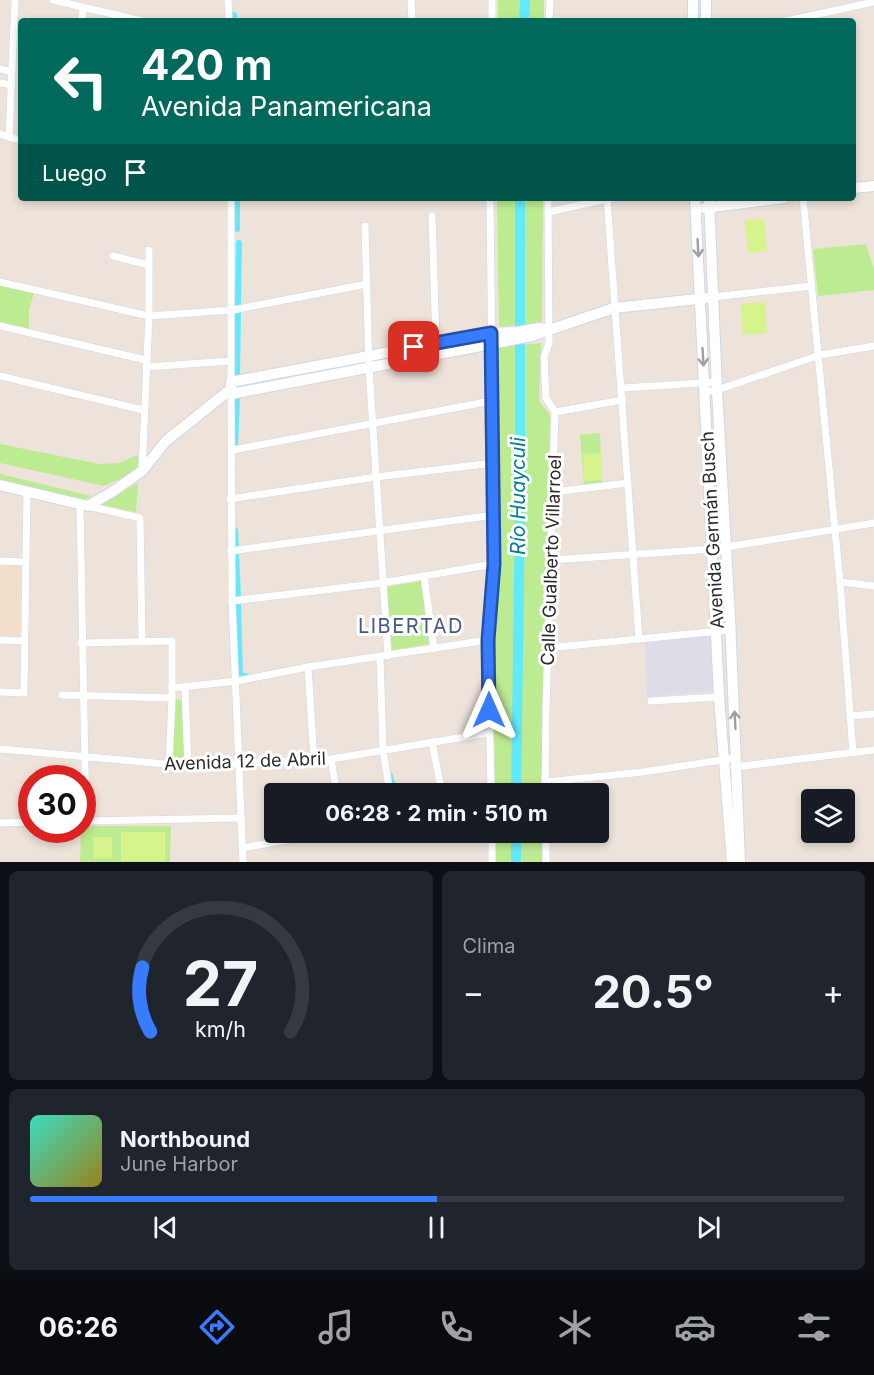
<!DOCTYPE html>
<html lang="es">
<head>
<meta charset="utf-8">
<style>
	:root { --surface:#171b24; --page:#20242c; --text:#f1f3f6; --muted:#9ea1a6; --line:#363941; --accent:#377bff }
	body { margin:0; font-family:Inter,sans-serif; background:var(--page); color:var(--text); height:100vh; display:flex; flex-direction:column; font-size:22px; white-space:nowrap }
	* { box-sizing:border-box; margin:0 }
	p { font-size:20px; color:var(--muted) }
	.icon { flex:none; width:33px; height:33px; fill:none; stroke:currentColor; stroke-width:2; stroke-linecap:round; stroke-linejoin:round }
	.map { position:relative; height:862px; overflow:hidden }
	.drawer { display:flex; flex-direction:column; gap:9px; padding:9px; background:#0d0f14; flex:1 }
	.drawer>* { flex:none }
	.hud { position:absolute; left:18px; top:18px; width:838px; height:183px; border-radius:6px; box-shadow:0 3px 9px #0003; background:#00695c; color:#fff; overflow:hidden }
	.controls { position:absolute; left:801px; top:789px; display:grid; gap:12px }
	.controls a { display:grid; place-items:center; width:54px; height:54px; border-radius:6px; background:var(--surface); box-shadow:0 3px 9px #0003; font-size:30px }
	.speed { position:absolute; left:18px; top:765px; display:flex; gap:12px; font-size:30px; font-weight:700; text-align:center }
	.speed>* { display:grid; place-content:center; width:78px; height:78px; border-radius:50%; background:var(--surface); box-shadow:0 3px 9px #0003; line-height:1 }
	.speed .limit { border:9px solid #d22; background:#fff; color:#111 }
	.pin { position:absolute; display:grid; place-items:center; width:51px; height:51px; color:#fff; margin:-26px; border-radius:12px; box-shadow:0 3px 9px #0006 }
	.me { position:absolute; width:66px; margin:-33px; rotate:0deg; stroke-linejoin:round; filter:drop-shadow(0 0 4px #0008) }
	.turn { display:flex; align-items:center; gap:21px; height:126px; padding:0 24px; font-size:27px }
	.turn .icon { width:78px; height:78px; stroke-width:2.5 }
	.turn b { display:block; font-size:42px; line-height:51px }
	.then { display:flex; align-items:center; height:57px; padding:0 24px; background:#0003; gap:12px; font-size:22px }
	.big { font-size:45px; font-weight:700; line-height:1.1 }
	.drawer .card { flex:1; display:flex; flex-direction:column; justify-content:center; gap:9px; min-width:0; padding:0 21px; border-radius:9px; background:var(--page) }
	.drawer .dial { align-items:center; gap:0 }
	.dial svg { height:156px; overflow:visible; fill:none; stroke:var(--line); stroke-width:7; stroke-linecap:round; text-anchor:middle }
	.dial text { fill:var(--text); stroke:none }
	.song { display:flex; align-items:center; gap:18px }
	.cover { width:72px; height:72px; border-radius:9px; background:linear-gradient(135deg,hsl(170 70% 55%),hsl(50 70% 35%)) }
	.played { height:6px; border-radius:3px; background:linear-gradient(90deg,var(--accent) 50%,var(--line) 50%) }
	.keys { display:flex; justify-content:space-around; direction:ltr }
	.heat { display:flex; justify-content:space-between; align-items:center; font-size:33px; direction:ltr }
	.drawer .tiles { flex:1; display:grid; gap:9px; grid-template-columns:1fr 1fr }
	.card:last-child { grid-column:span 2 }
	.trip { position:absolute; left:264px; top:783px; width:345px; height:60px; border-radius:6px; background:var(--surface); box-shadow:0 3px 9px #0003; font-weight:700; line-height:60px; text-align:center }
	.menu { display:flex; height:96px; justify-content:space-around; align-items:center; background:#090b0e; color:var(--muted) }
	.menu .icon { width:42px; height:42px }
	.menu .on { color:var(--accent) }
	.menu b { font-size:27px; color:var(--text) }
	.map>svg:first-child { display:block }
	.industrial { fill:#dedce6 }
	.education { fill:#f2dec9 }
	.green { fill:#bdeb91 }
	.pitch { fill:#d7f48c }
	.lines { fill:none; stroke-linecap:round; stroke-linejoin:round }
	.canal { stroke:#62eafc; stroke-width:6 }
	.river { stroke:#62eafc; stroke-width:10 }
	.street-casing { stroke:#d0d7e5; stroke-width:8 }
	.secondary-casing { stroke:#d0d7e5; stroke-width:12 }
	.street { stroke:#fff; stroke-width:7 }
	.secondary { stroke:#fff; stroke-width:10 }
	.oneway { stroke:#a0a0a0 }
	.route-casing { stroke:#2450a6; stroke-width:15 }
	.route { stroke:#377bff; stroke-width:10 }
	.labels { text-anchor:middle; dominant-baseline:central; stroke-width:6; stroke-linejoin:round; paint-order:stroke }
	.street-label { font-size:18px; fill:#2b2b2b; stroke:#fff }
	.water-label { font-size:20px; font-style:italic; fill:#027d9a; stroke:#fff }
	.neighbourhood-label { font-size:20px; letter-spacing:1.5px; fill:#465981; stroke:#fff }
</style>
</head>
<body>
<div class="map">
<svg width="874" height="862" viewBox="0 0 874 862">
	<rect width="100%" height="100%" fill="#eee3db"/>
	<polygon class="industrial" points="712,636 714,691 647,697 645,641"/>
	<polygon class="education" points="0,566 21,567 19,635 0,634"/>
	<g class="green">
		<rect x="498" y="0" width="46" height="21"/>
		<polygon points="497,198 543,198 542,322 499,327"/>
		<polygon points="866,244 874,269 874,290 818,296 813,249"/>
		<polygon points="0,285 34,293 29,310 29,329 0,322"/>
		<polygon points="541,343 539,401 550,415 542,793 495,794 493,640 497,604 498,564 498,348"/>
		<polygon points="600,433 602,483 584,484 580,435"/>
		<polygon points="0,444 99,464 119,463 138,455 137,471 104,486 0,463"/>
		<polygon points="0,474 91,496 85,500 0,480"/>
		<polygon points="138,483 136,512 102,505 103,502"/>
		<polygon points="421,581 429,644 392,650 386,587"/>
		<polygon points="176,699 183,701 184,760 173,761 172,759"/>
		<polygon points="83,826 171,826 170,862 80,862 81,830 82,830"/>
		<rect x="496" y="833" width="46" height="29"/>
	</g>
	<g class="pitch">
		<polygon points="764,219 767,251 748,253 745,220"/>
		<polygon points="765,302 767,333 743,335 741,304"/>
		<polygon points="601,453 602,480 584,481 583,454"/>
		<rect x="121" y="832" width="44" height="29"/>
		<polygon points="93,837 112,837 112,858 94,858"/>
	</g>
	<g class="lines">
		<g class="canal">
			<polyline points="234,15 234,21"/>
			<polyline points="237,198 237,229"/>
			<polyline points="238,304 239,243"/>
			<polyline points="237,375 238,314"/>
			<polyline points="235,446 237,399"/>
			<polyline points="235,530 236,547"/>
			<polyline points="236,553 238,597"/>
			<polyline points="238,603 240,677 246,676"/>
			<polyline points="390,776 394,794"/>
		</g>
		<g class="river">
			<polyline points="524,21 525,0"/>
			<polyline points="516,794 520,515 520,198"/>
			<polyline points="516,862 516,832"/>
		</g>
		<defs>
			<g id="street">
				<polyline points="53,0 142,21"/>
				<polyline points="228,0 229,21"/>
				<polyline points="411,0 412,21"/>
				<polyline points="82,21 83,7"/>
				<polyline points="492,21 492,0"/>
				<polyline points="549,21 550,0"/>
				<polyline points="786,21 874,2"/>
				<polyline points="0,69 12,72"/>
				<polyline points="0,83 12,85"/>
				<polyline points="0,134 21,141"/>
				<polyline points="9,137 15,0"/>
				<polyline points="490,198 494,564 488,640 491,794"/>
				<polyline points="607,198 639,639"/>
				<polyline points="803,198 840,582 853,753"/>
				<polyline points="548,212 612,198"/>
				<polyline points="432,216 436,343"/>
				<polyline points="365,226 369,368 388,656"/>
				<polyline points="113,256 149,265"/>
				<polyline points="0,282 149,316 233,310 367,284"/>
				<polyline points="713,297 812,286"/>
				<polyline points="0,326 146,360"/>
				<polyline points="146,367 231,361"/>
				<polyline points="0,376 143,410"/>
				<polyline points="231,382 231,198"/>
				<polyline points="622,388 717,382"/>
				<polyline points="704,392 717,390 820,355 874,346"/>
				<polyline points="231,394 232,601 243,862"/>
				<polyline points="555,412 623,400"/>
				<polyline points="233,450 491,401"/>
				<polyline points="142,471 149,316 149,250"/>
				<polyline points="554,492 628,483"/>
				<polyline points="230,499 376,477 494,463"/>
				<polyline points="80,504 86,820"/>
				<polyline points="88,506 140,518 142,641"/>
				<polyline points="231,551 494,515"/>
				<polyline points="551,560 714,549 874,523"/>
				<polyline points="0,561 25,562"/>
				<polyline points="424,576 434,649"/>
				<polyline points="840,582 874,586"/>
				<polyline points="232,601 382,583 494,564"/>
				<polyline points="0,640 24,641"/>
				<polyline points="81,643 172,641 172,698 169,766"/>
				<polyline points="548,648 730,630"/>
				<polyline points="380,657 383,750 390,794"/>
				<polyline points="308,667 314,760"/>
				<polyline points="172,688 237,681 308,667 488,640"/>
				<polyline points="185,688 188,766"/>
				<polyline points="0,692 24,693 27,491"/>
				<polyline points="62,695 172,698"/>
				<polyline points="651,701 719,697"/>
				<polyline points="851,716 874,714"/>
				<polyline points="432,742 442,794"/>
				<polyline points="0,749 188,766 331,759 489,733"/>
				<polyline points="331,759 337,794"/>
				<polyline points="734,767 874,750"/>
				<polyline points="545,782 643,772 735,758"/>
				<polyline points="545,794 546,709 555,412 546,398 544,357 549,343 548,198"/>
				<polyline points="82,821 242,818"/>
				<polyline points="0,823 32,822"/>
				<polyline points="492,832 492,862"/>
				<polyline points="546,832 546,862"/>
				<polyline points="242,848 331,832"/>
			</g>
			<g id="secondary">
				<polyline points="693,0 693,21"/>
				<polyline points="706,0 706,21"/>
				<polyline points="854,188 874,186"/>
				<polyline points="695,198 719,697 732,862"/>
				<polyline points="709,198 717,390 730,617 740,862"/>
				<polyline points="704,208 784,198"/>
				<polygon points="539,328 549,330 532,336 491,344 231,394 231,382 491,333 517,332"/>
				<polyline points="549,330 614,308 707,298"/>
				<polyline points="0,485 88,506 112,492 142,471 166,441 231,389"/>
			</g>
		</defs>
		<use href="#street" class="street-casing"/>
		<use href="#secondary" class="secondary-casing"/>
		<use href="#street" class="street"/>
		<use href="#secondary" class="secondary"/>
	</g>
	<defs><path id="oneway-shaft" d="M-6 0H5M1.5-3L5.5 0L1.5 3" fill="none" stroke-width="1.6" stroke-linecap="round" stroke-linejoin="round" transform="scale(1.5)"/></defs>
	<g class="oneway">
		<use href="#oneway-shaft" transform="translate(698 248) rotate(87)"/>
		<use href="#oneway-shaft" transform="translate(703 357) rotate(87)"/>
		<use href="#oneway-shaft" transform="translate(735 720) rotate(-93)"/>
	</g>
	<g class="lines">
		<defs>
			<polyline id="route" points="414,347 491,333 494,564 488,640 489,710"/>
		</defs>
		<use href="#route" class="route-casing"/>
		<use href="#route" class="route"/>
	</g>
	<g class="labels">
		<g class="street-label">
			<text transform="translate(712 530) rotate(-93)">Avenida Germán Busch</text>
			<text transform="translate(551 560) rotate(-88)">Calle Gualberto Villarroel</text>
			<text transform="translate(245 761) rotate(-2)">Avenida 12 de Abril</text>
		</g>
		<g class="water-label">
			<text transform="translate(518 496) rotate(-90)">Río Huayculi</text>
		</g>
		<g class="neighbourhood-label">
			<text x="411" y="626">LIBERTAD</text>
		</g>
	</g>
</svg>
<div class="controls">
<a><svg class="icon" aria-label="layers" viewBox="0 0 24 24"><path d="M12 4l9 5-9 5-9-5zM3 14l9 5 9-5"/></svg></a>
</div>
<div class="speed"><div class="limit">30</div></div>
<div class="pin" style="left:414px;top:347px;background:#d93025"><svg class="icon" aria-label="arrive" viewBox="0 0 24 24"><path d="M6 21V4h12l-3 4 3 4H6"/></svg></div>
<svg class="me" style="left:489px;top:710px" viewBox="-20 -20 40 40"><path d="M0-17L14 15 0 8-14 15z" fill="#377bff" stroke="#fff" stroke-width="4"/></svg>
<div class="trip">06:28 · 2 min · 510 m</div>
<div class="hud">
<div class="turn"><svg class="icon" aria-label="left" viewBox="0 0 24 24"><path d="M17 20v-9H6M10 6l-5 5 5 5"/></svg><div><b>420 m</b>Avenida Panamericana</div></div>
<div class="then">Luego<svg class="icon" aria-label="arrive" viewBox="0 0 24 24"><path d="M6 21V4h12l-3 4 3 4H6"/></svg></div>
</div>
</div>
<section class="drawer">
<div class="tiles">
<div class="card dial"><svg viewBox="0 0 100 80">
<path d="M14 69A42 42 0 1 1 86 69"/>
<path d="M14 69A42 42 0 0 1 10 36" stroke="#377bff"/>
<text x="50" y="56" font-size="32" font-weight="700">27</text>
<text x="50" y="72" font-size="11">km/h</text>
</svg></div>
<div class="card"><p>Clima</p>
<div class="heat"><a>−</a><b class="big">20.5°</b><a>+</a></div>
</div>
<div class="card">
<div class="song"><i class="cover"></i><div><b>Northbound</b><p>June Harbor</p></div></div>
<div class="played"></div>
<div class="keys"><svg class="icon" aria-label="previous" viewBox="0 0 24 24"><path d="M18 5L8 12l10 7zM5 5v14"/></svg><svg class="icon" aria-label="pause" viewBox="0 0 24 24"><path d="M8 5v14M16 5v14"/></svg><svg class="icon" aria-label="next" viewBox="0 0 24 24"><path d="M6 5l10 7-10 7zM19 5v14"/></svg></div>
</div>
</div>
</section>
<nav class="menu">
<b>06:26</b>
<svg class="icon on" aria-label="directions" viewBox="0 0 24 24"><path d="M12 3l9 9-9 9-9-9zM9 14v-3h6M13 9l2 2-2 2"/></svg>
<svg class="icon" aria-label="music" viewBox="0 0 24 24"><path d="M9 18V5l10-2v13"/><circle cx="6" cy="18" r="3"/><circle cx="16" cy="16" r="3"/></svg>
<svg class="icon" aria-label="phone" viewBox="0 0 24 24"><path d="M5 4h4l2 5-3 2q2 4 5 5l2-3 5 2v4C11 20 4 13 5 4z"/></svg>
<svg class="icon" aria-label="climate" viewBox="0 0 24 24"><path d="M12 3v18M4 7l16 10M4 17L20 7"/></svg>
<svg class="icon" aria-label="car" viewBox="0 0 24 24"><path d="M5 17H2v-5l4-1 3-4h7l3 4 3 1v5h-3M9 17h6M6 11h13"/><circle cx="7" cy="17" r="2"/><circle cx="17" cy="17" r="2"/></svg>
<svg class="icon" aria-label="filters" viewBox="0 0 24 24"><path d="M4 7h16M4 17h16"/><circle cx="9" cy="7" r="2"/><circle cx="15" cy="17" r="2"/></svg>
</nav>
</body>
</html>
